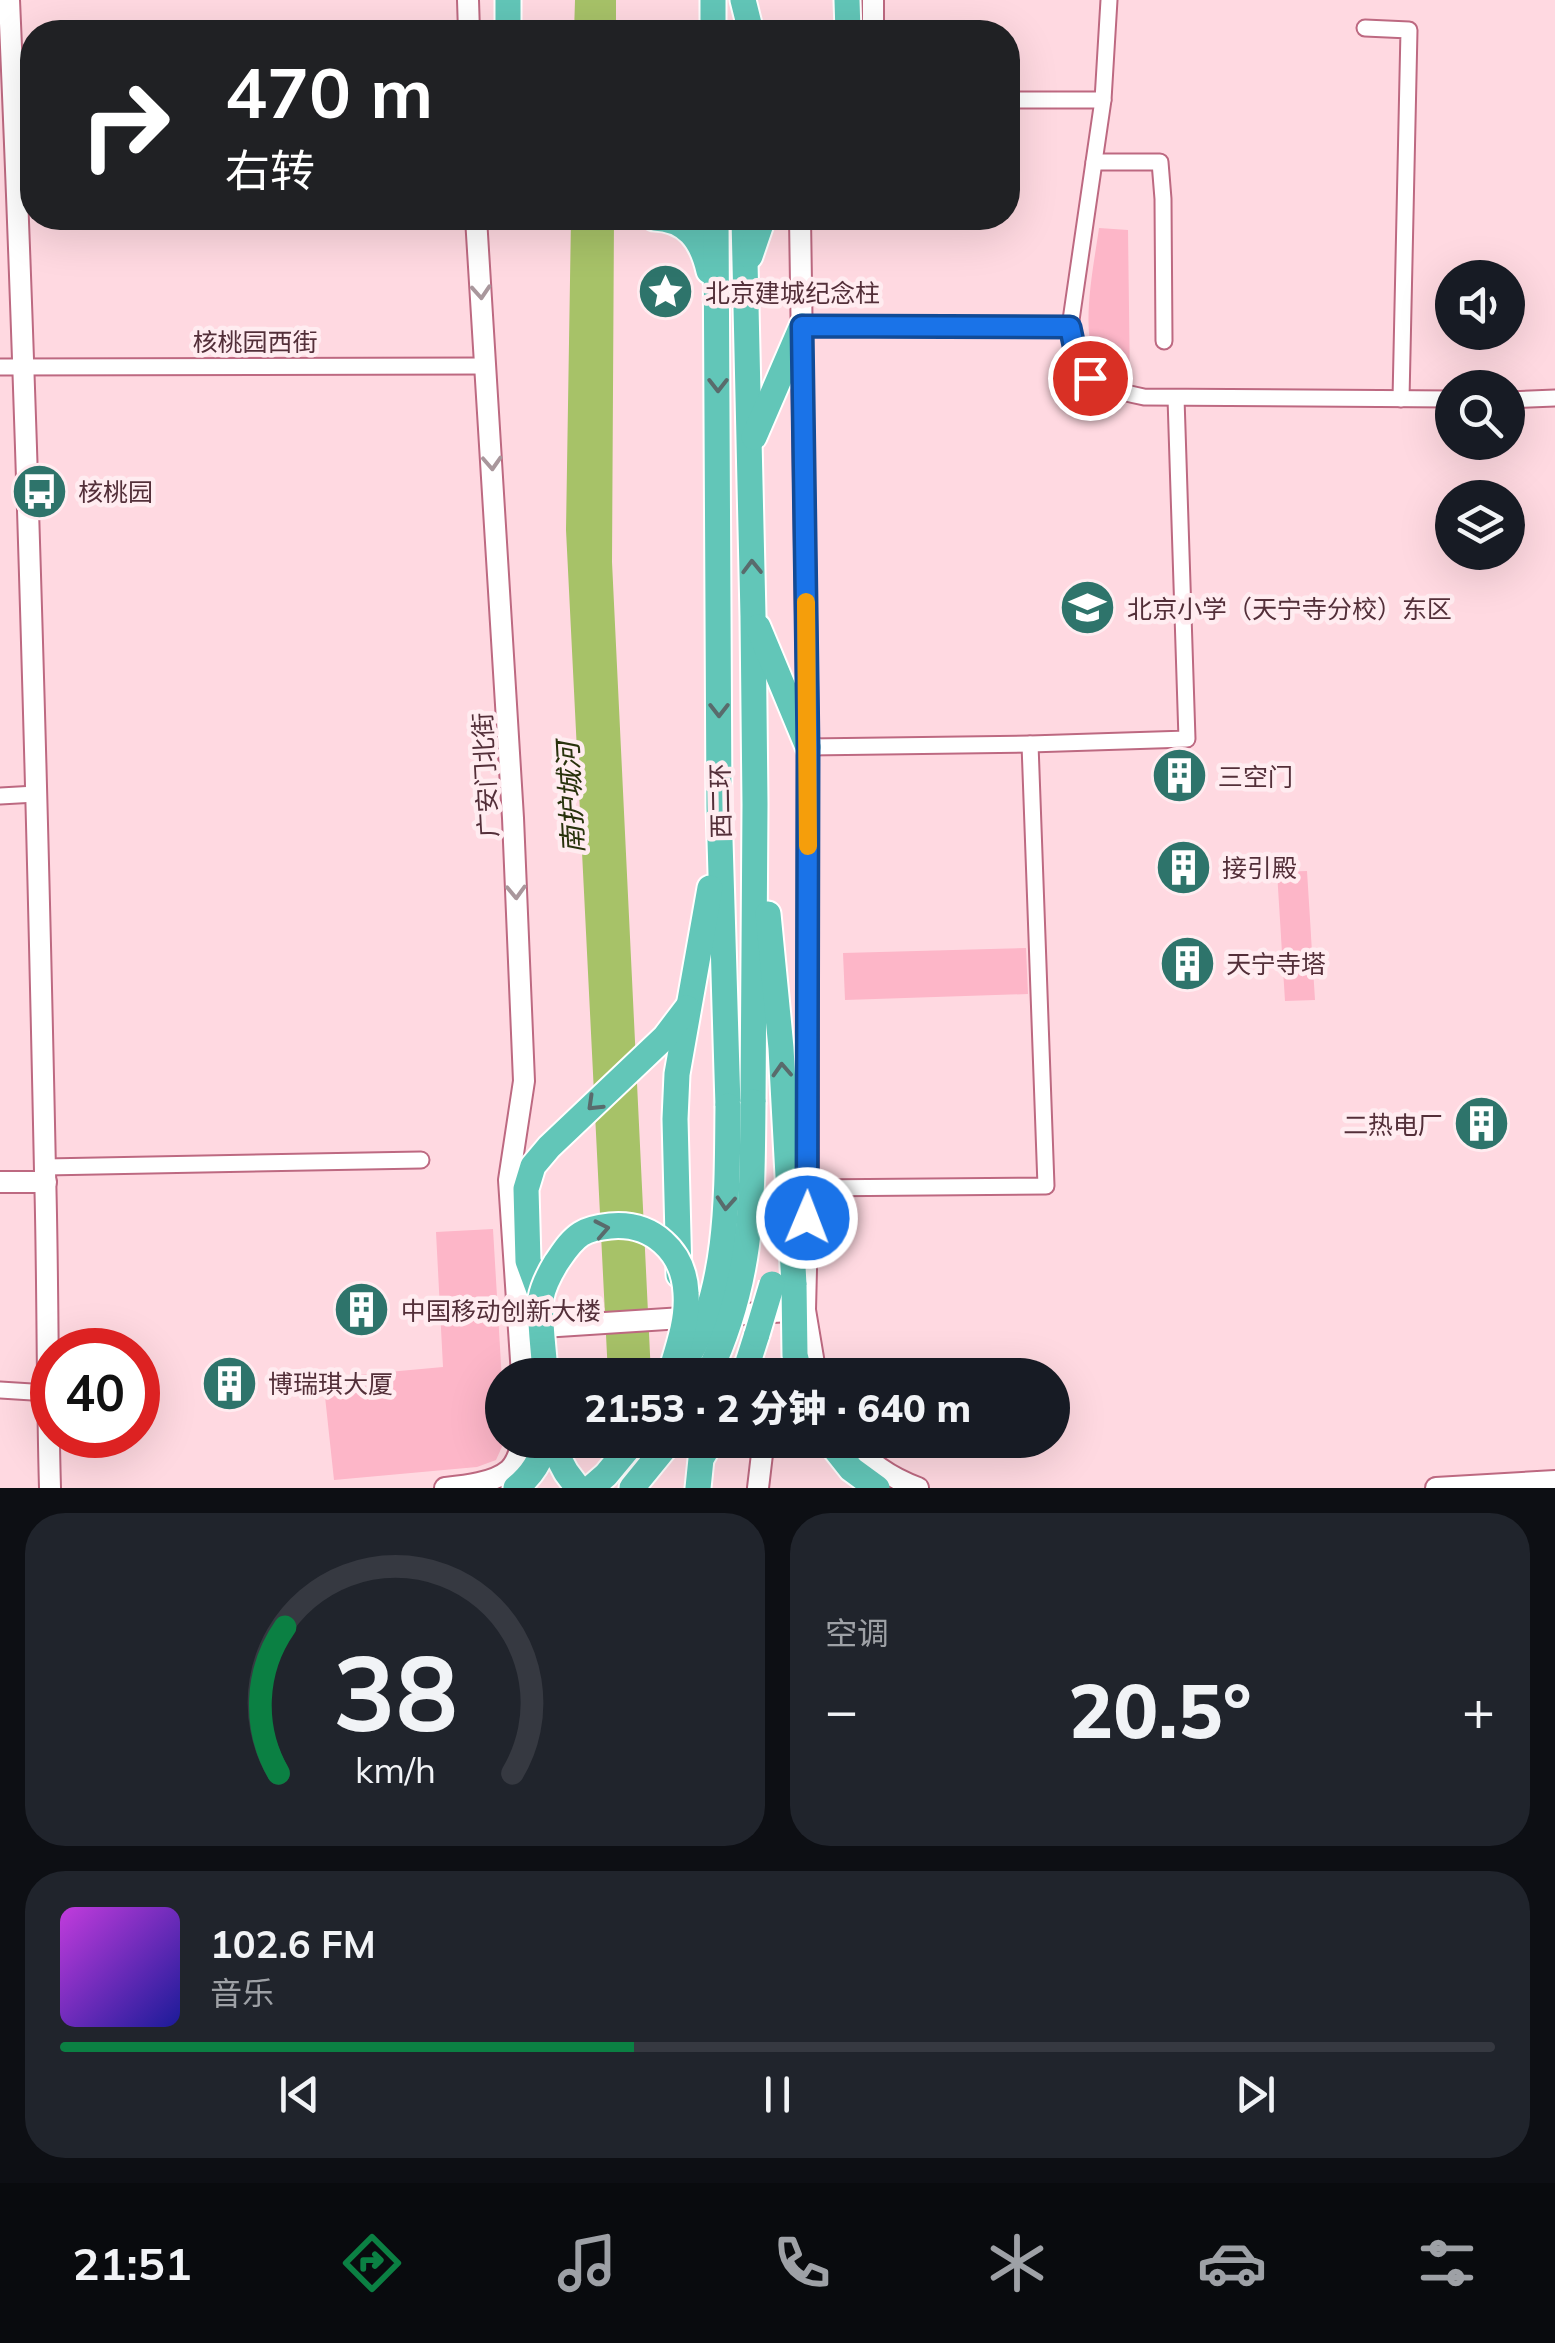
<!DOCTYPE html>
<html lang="zh">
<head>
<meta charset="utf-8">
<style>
	:root { --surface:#171b24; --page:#20242c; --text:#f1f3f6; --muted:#9ea1a6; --line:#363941; --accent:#0b8043 }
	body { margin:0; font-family:Mulish,"Noto Sans SC",sans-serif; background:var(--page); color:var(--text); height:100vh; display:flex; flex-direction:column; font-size:38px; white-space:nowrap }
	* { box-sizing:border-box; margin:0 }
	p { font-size:32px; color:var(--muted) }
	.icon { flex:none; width:55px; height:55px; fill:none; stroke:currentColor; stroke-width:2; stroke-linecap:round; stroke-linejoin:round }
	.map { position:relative; height:1488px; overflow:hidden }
	.drawer { display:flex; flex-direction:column; gap:25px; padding:25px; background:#0d0f14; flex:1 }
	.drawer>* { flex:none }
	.banner { position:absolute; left:20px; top:20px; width:1000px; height:210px; border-radius:40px; box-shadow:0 10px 40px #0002; background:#202124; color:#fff; overflow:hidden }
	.fabs { position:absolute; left:1435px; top:260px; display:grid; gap:20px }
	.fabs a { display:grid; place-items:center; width:90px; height:90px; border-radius:50%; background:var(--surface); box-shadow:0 10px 40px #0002; font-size:50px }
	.speed { position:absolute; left:30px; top:1328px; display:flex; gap:20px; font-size:50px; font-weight:700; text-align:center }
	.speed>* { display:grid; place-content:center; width:130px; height:130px; border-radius:50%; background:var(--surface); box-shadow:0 10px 40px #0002; line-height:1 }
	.speed .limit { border:15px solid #d22; background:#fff; color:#111 }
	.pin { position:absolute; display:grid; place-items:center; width:85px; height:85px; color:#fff; margin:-42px; border:5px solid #fff; border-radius:50%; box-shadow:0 2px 10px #0007 }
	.me { position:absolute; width:110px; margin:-55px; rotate:1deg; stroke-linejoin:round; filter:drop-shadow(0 0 8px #0008) }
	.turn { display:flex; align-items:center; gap:35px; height:210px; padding:0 40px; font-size:45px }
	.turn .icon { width:130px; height:130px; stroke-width:2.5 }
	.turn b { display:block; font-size:70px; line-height:85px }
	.big { font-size:75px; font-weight:800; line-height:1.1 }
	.drawer .widget { flex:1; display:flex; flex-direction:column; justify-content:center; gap:15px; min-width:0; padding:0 35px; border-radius:40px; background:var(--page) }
	.drawer .dial { align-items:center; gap:0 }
	.dial svg { height:260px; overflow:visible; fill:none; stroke:var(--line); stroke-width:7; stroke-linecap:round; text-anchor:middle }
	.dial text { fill:var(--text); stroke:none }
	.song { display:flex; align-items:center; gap:30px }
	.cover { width:120px; height:120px; border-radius:15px; background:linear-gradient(135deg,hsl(290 70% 55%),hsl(240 70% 35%)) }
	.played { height:10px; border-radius:5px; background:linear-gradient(90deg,var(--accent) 40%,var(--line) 40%) }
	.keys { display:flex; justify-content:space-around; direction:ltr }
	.heat { display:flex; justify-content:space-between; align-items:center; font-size:55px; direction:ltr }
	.drawer .tiles { flex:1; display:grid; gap:25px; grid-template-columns:1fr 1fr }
	.widget:last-child { grid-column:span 2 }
	.trip { position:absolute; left:485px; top:1358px; width:585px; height:100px; border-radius:50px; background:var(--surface); box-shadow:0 10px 40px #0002; font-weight:800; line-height:100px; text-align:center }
	.menu { display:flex; height:160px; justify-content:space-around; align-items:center; background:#090b0e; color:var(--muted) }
	.menu .icon { width:70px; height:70px }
	.menu .on { color:var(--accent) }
	.menu b { font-size:45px; color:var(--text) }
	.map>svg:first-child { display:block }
	.green { fill:#fdb6c8 }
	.water { fill:#a7c268 }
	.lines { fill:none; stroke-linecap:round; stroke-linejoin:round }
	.minor-casing { stroke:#bd6981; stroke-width:19 }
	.tertiary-casing { stroke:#bd6981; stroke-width:24 }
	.trunk-casing { stroke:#fff; stroke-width:29 }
	.minor { stroke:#fff; stroke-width:15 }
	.tertiary { stroke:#fff; stroke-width:20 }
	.trunk { stroke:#62c6b8; stroke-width:25 }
	.trunk-bridge-casing { stroke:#fff; stroke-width:29; stroke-linecap:butt }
	.trunk-bridge { stroke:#62c6b8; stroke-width:25 }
	.oneway { stroke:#a9979c }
	.oneway2 { stroke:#596b6c }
	.route-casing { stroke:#114b97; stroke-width:25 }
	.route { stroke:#1a73e8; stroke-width:18 }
	.slow { stroke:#f59e0b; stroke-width:18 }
	.labels { text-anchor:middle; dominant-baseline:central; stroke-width:9; stroke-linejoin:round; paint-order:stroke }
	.poi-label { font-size:25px; fill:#532f39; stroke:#ffecf0; text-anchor:start }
	.street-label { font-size:25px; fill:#532f39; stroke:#ffecf0 }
	.water-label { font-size:28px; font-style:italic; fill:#28320c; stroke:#ffecf0 }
</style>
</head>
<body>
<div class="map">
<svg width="1555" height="1488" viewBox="0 0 1555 1488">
	<rect width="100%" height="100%" fill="#ffd9e1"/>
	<g class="green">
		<path d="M1099,228L1128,230L1130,386C1119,383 1109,380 1101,371C1077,340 1094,266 1099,228Z"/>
		<polygon points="1307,871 1315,1000 1285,1001 1277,872"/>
		<polygon points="1026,948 1028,994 845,1000 843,953"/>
		<polygon points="493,1229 502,1381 502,1440 505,1440 496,1460 477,1467 334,1480 323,1378 443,1367 436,1232"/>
	</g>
	<g class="water">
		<polygon points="575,0 616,0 616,32 574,32"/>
		<polygon points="571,218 614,218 612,562 651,1375 608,1375 566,530"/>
	</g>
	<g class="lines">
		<defs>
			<g id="minor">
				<polyline points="1365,28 1409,30 1401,399"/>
				<polyline points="1008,100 1103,100"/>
				<polyline points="1094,162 1160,162 1163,199 1164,341"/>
				<path d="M802,326L1070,327C1082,380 1091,386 1144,397L1452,399"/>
				<polyline points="1070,327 1103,100 1109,0"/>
				<polyline points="0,367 486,366"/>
				<polyline points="1508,400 1555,398"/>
				<polyline points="808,747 1030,744 1187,739 1176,398"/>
				<polyline points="0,796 36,794"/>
				<polyline points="45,1167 421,1160"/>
				<polyline points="808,1188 1046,1186 1030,744"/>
				<polyline points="0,1390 48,1393"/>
			</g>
			<g id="tertiary">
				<path d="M9,0C26,390 37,780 45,1171C48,1276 47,1382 50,1488"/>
				<polyline points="468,0 469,32"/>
				<polyline points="873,0 873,32"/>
				<polyline points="476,218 513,818 524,1081 509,1180 522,1375"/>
				<polyline points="800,218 808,747 808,1188 805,1310 814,1364 818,1375"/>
				<polyline points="0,1182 46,1182"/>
				<polyline points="527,1328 805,1310"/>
				<path d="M850,1440C868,1463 891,1478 918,1488"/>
				<path d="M445,1488C464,1486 494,1483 509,1470C518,1462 520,1450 523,1440"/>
				<polyline points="758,1488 762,1454 772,1440"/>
				<polyline points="1436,1488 1555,1481"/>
			</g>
			<g id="trunk">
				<polyline points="508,0 508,32"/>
				<polyline points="713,0 713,32"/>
				<polyline points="743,0 751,32"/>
				<polyline points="847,0 848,32"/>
				<path d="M654,218C687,219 702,240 709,271"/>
				<polyline points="716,218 719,807 728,1106"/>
				<polyline points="744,218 753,616 755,804 753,1102"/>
				<polyline points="750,256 763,218"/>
				<polyline points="754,437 802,326"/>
				<polyline points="758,627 808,747"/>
				<polyline points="768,914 781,1048 794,1285"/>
				<polyline points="679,1275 675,1119 677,1074 710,888"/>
				<polyline points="541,1296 528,1261 526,1189 533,1166 549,1147 665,1037 687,1008"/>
				<polyline points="744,1375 757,1334"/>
				<polyline points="549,1440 566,1472 578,1488"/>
				<path d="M516,1488C533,1474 540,1461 547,1440"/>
				<polyline points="591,1488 606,1475 635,1440"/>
				<polyline points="632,1488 671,1440"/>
				<polyline points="698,1488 701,1459 712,1440"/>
			</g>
		</defs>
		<use href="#minor" class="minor-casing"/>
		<use href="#tertiary" class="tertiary-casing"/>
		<use href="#trunk" class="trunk-casing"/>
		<use href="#minor" class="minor"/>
		<use href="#tertiary" class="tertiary"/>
		<use href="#trunk" class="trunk"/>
		<defs>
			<g id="trunk-bridge">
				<polyline points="794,1285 795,1355 800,1375"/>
				<polyline points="757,1334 772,1284"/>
				<path d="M689,1355C730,1284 727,1185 728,1106"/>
				<path d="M545,1375C544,1350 539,1323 541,1298C543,1287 550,1273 556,1263C563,1253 570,1241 581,1234C589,1229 600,1227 610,1226C652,1222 684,1251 686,1293C688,1321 678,1348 670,1375"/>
				<path d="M708,1375C753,1280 752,1205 753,1102"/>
				<polyline points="828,1440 851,1469 877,1488"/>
			</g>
		</defs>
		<use href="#trunk-bridge" class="trunk-bridge-casing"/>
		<use href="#trunk-bridge" class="trunk-bridge"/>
	</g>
	<defs><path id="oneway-chevron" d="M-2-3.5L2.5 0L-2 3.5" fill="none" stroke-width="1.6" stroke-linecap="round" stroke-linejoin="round" transform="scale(2.5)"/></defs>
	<g class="oneway">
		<use href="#oneway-chevron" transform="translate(481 292) rotate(86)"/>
		<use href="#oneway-chevron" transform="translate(492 463) rotate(87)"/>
		<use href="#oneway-chevron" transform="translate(516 892) rotate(88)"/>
	</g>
	<g class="oneway2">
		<use href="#oneway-chevron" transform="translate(718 385) rotate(90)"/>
		<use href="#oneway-chevron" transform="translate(752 567) rotate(-91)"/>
		<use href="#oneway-chevron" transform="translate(719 710) rotate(90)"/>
		<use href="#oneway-chevron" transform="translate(782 1070) rotate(-93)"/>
		<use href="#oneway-chevron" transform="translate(594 1104) rotate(136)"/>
		<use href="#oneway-chevron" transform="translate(726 1203) rotate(94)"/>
		<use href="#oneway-chevron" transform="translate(602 1229) rotate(-11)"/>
	</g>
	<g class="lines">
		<defs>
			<polyline id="route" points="807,1218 808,748 802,326 1070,327 1076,355 1090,378"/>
		</defs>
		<use href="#route" class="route-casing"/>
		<use href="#route" class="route"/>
		<polyline class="slow" points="806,602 808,846"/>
	</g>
	<defs>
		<symbol id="sight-disc" viewBox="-11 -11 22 22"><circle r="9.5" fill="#2e746b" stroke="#ffecf0"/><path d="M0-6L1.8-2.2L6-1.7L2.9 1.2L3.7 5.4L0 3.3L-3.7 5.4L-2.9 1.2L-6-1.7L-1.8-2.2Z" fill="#fff"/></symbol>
		<symbol id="bus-disc" viewBox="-11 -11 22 22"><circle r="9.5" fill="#2e746b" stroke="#ffecf0"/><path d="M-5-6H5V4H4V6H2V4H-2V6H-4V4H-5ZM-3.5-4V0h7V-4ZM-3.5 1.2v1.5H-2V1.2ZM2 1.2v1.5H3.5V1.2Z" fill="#fff"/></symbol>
		<symbol id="school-disc" viewBox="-11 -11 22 22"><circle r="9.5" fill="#2e746b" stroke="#ffecf0"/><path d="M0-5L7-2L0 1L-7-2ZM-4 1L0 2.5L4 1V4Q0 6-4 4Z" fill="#fff"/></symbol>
		<symbol id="building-disc" viewBox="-11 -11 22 22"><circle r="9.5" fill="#2e746b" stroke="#ffecf0"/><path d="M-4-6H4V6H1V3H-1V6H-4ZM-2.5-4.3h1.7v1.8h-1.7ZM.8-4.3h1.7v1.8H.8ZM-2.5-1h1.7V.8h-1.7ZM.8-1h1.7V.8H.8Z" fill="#fff"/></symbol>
	</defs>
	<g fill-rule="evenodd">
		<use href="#sight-disc" x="634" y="260" width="63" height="63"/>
		<use href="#bus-disc" x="8" y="460" width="63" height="63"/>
		<use href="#school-disc" x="1056" y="576" width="63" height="63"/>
		<use href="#building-disc" x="1148" y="744" width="63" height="63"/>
		<use href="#building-disc" x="1152" y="836" width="63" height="63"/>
		<use href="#building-disc" x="1156" y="932" width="63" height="63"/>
		<use href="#building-disc" x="1450" y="1092" width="63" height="63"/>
		<use href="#building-disc" x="330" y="1278" width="63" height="63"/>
		<use href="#building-disc" x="198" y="1352" width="63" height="63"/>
	</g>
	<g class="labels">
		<g class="poi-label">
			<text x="705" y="292">北京建城纪念柱</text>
			<text x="78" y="491">核桃园</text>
			<text x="1127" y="608">北京小学（天宁寺分校）东区</text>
			<text x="1218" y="776">三空门</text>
			<text x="1222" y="867">接引殿</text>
			<text x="1226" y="963">天宁寺塔</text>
			<text x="1443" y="1124" text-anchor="end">二热电厂</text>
			<text x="401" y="1310">中国移动创新大楼</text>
			<text x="268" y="1383">博瑞琪大厦</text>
		</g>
		<g class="street-label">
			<text x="255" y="341">核桃园西街</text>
			<text transform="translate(485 775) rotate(-93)">广安门北街</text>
			<text transform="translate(720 801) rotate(-91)">西二环</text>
		</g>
		<g class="water-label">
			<text transform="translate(570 798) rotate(-93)">南护城河</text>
		</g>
	</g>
</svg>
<div class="fabs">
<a><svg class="icon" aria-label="sound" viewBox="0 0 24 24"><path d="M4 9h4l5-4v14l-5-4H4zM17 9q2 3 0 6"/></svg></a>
<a><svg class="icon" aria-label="search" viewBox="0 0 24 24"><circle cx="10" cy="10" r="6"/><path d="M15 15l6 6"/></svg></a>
<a><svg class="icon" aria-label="layers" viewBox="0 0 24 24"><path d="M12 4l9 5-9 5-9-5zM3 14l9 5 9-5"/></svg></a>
</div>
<div class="speed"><div class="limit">40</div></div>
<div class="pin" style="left:1090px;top:378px;background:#d93025"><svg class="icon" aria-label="arrive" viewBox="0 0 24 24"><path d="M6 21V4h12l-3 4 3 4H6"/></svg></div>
<svg class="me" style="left:807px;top:1218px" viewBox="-20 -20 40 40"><circle r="17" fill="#1a73e8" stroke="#fff" stroke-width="3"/><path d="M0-11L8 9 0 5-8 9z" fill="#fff"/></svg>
<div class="trip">21:53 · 2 分钟 · 640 m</div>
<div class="banner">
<div class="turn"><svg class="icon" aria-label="right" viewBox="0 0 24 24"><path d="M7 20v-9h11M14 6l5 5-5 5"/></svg><div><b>470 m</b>右转</div></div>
</div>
</div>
<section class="drawer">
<div class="tiles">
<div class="widget dial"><svg viewBox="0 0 100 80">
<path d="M14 69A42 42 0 1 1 86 69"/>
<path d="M14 69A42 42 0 0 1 16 24" stroke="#0b8043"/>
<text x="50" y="56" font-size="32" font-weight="700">38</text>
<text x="50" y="72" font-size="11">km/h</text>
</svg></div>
<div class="widget"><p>空调</p>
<div class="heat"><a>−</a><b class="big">20.5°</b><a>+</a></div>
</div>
<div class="widget">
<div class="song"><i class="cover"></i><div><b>102.6 FM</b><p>音乐</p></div></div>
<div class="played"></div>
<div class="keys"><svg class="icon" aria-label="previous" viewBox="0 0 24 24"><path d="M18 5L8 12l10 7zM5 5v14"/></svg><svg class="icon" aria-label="pause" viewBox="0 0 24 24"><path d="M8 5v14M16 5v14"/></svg><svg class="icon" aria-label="next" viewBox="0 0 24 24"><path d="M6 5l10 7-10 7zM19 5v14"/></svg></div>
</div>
</div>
</section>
<nav class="menu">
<b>21:51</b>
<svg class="icon on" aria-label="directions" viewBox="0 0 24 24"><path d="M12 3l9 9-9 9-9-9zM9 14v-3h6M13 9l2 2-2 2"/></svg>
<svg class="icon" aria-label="music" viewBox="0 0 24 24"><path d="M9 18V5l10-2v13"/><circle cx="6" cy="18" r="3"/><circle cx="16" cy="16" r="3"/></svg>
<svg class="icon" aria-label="phone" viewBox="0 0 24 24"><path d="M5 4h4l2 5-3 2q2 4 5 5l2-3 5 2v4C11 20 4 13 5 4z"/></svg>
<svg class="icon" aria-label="climate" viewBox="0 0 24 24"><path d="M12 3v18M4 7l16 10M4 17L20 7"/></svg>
<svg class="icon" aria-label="car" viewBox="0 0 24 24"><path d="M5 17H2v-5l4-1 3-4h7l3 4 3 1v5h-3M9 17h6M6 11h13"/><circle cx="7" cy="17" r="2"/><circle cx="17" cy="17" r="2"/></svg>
<svg class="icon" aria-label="filters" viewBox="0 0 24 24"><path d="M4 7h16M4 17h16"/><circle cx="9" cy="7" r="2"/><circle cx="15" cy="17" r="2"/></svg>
</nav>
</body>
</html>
